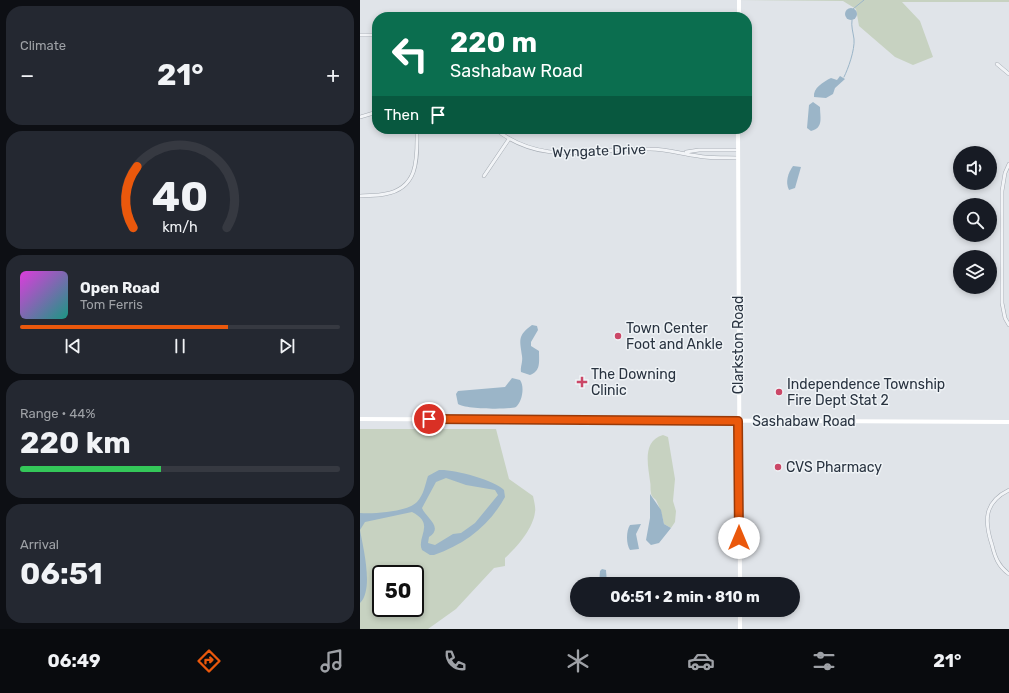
<!DOCTYPE html>
<html lang="en">
<head>
<meta charset="utf-8">
<style>
	:root { --surface:#171b24; --page:#242831; --text:#f1f3f6; --muted:#9ea1a6; --line:#363941; --accent:#ea580c }
	body { margin:0; font-family:Rubik,sans-serif; background:var(--page); color:var(--text); height:100vh; display:flex; flex-direction:column; font-size:15px; white-space:nowrap }
	* { box-sizing:border-box; margin:0 }
	p { font-size:13px; color:var(--muted) }
	.icon { flex:none; width:22px; height:22px; fill:none; stroke:currentColor; stroke-width:2; stroke-linecap:round; stroke-linejoin:round }
	.map { position:relative; flex:1; overflow:hidden }
	.side { display:flex; flex-direction:column; gap:6px; padding:6px; background:#0d0f14; width:360px }
	.side>* { flex:none }
	.guide { position:absolute; left:12px; top:12px; width:380px; height:122px; border-radius:16px; box-shadow:0 2px 6px #0003; background:#0b6e4f; color:#fff; overflow:hidden }
	.buttons { position:absolute; left:593px; top:146px; display:grid; gap:8px }
	.buttons a { display:grid; place-items:center; width:44px; height:44px; border-radius:50%; background:var(--surface); box-shadow:0 2px 6px #0003; font-size:20px }
	.speed { position:absolute; left:12px; top:565px; display:flex; gap:8px; font-size:20px; font-weight:700; text-align:center }
	.speed>* { display:grid; place-content:center; width:52px; height:52px; border-radius:50%; background:var(--surface); box-shadow:0 2px 6px #0003; line-height:1 }
	.speed .limit { border:2px solid #111; border-radius:6px; background:#fff; color:#111 }
	.pin { position:absolute; display:grid; place-items:center; width:34px; height:34px; color:#fff; margin:-17px; border:2px solid #fff; border-radius:50%; box-shadow:0 1px 4px #0007 }
	.me { position:absolute; width:44px; margin:-22px; rotate:0deg; stroke-linejoin:round; filter:drop-shadow(0 0 3px #0008) }
	.turn { display:flex; align-items:center; gap:14px; height:84px; padding:0 12px; font-size:18px }
	.turn .icon { width:52px; height:52px; stroke-width:2.5 }
	.turn b { display:block; font-size:28px; line-height:34px }
	.then { display:flex; align-items:center; height:38px; padding:0 12px; background:#0003; gap:8px; font-size:15px }
	.big { font-size:30px; font-weight:700; line-height:1.1 }
	.side .widget { flex:1; display:flex; flex-direction:column; justify-content:center; gap:6px; min-width:0; padding:0 14px; border-radius:16px; background:var(--page) }
	.side .dial { align-items:center; gap:0 }
	.dial svg { height:104px; overflow:visible; fill:none; stroke:var(--line); stroke-width:7; stroke-linecap:round; text-anchor:middle }
	.dial text { fill:var(--text); stroke:none }
	.song { display:flex; align-items:center; gap:12px }
	.cover { width:48px; height:48px; border-radius:6px; background:linear-gradient(135deg,hsl(300 70% 55%),hsl(170 70% 35%)) }
	.played { height:4px; border-radius:2px; background:linear-gradient(90deg,var(--accent) 65%,var(--line) 65%) }
	.keys { display:flex; justify-content:space-around; direction:ltr }
	.heat { display:flex; justify-content:space-between; align-items:center; font-size:22px; direction:ltr }
	.charge { height:6px; border-radius:3px; background:linear-gradient(90deg,#34c759 44%,var(--line) 0) }
	.trip { position:absolute; left:210px; top:577px; width:230px; height:40px; border-radius:20px; background:var(--surface); box-shadow:0 2px 6px #0003; font-weight:700; line-height:40px; text-align:center }
	.menu { display:flex; height:64px; justify-content:space-around; align-items:center; background:#090b0e; color:var(--muted) }
	.menu .icon { width:28px; height:28px }
	.menu .on { color:var(--accent) }
	.menu b { font-size:18px; color:var(--text) }
	main { display:flex; flex:1; min-height:0 }
	.map>svg:first-child { display:block }
	.green { fill:#c7d2c1; fill-rule:evenodd }
	.water { fill:#9bb5c8; fill-rule:evenodd }
	.lines { fill:none; stroke-linecap:round; stroke-linejoin:round }
	.stream { stroke:#9bb5c8; stroke-width:1 }
	.street-casing { stroke:#a5abb3; stroke-width:4 }
	.street { stroke:#f2f4f7; stroke-width:3 }
	.secondary { stroke:#fff; stroke-width:4 }
	.route-casing { stroke:#983908; stroke-width:10 }
	.route { stroke:#ea580c; stroke-width:7 }
	.poi-dot { fill:#cb4767; stroke:#eff3f6; stroke-width:1.5 }
	.labels { text-anchor:middle; dominant-baseline:central; stroke-width:3; stroke-linejoin:round; paint-order:stroke }
	.street-label { font-size:14px; fill:#293340; stroke:#eff3f6 }
	.poi-label { font-size:14px; fill:#293340; stroke:#eff3f6; text-anchor:start }
</style>
</head>
<body>
<main>
<section class="side">
<div class="widget"><p>Climate</p>
<div class="heat"><a>−</a><b class="big">21°</b><a>+</a></div>
</div>
<div class="widget dial"><svg viewBox="0 0 100 80">
<path d="M14 69A42 42 0 1 1 86 69"/>
<path d="M14 69A42 42 0 0 1 17 22" stroke="#ea580c"/>
<text x="50" y="56" font-size="32" font-weight="700">40</text>
<text x="50" y="72" font-size="11">km/h</text>
</svg></div>
<div class="widget">
<div class="song"><i class="cover"></i><div><b>Open Road</b><p>Tom Ferris</p></div></div>
<div class="played"></div>
<div class="keys"><svg class="icon" aria-label="previous" viewBox="0 0 24 24"><path d="M18 5L8 12l10 7zM5 5v14"/></svg><svg class="icon" aria-label="pause" viewBox="0 0 24 24"><path d="M8 5v14M16 5v14"/></svg><svg class="icon" aria-label="next" viewBox="0 0 24 24"><path d="M6 5l10 7-10 7zM19 5v14"/></svg></div>
</div>
<div class="widget"><p>Range · 44%</p><b class="big">220 km</b><div class="charge"></div></div>
<div class="widget"><p>Arrival</p><b class="big">06:51</b></div>
</section>
<div class="map">
<svg width="649" height="629" viewBox="0 0 649 629">
	<rect width="100%" height="100%" fill="#e0e4e9"/>
	<g class="green">
		<polygon points="378,0 649,0 649,2 542,2 560,21 573,57 553,65 535,57 499,26 496,9 483,1"/>
		<path d="M0,429H136L149,479L173,496C174,501 176,508 175,512C173,529 157,547 145,558V566L134,568L96,609L68,629H0ZM21,574H55V608H21Z"/>
		<path d="M303,435L308,437L315,479L313,501L316,511L315,522L311,528L304,524C302,515 300,508 296,500C294,498 291,496 291,493C290,489 291,485 290,481C288,465 282,441 303,435Z"/>
	</g>
	<g class="water">
		<circle cx="491" cy="14" r="6"/>
		<path d="M480,76L485,79L475,88L473,94L466,98L454,97C453,88 463,82 471,78L477,80Z"/>
		<path d="M453,102L460,107C460,117 464,128 451,131L447,128L449,105Z"/>
		<path d="M433,166L441,167L435,188L429,190C425,182 428,173 433,166Z"/>
		<path d="M172,325L177,326L178,330L171,342V346L179,351C179,362 181,371 170,375L161,372C160,367 163,362 162,356C160,340 157,336 172,325Z"/>
		<path d="M152,378L160,380C165,387 162,402 156,407C147,410 104,409 98,404L96,394L98,391L145,387Z"/>
		<path d="M79,470C93,469 135,480 144,490L145,497C129,526 105,544 74,555H70L62,550C56,537 76,524 52,512L5,522L0,530C3,547 14,590 0,603V513C14,514 47,512 57,502C64,494 65,485 68,476ZM86,478L106,485L135,490L138,495L115,523L101,533L93,534L75,545L68,543L69,537C84,527 66,518 62,508L76,482Z"/>
		<polygon points="290,494 301,510 304,524 311,528 299,543 291,545 286,540 290,518"/>
		<path d="M281,524L276,534L279,549L270,550C266,544 266,531 270,525Z"/>
		<polygon points="242,569 246,570 247,584 239,584 240,571"/>
	</g>
	<g class="lines">
		<g class="stream">
			<polyline points="493,9 504,0"/>
			<path d="M484,77C488,69 495,50 494,39C493,32 491,26 492,20"/>
		</g>
		<defs>
			<g id="street">
				<polyline points="0,35 17,35"/>
				<polyline points="637,64 649,74"/>
				<polyline points="0,117 17,112"/>
				<path d="M135,129C185,168 233,147 290,149C307,149 322,154 338,156C351,159 365,157 378,158"/>
				<polyline points="326,152 339,150 378,150"/>
				<polyline points="649,164 645,173 642,191 642,303 645,318 649,325"/>
				<polyline points="124,176 149,139"/>
				<path d="M0,196C8,195 17,196 25,194C60,188 57,156 57,129"/>
				<path d="M649,490C624,502 624,521 632,545C635,557 638,566 649,574"/>
			</g>
		</defs>
		<use href="#street" class="street-casing"/>
		<use href="#street" class="street"/>
		<g class="secondary">
			<polyline points="379,17 379,0"/>
			<polyline points="378,129 380,584"/>
			<polyline points="0,419 649,422"/>
			<polyline points="380,610 380,629"/>
		</g>
	</g>
	<g class="lines">
		<defs>
			<polyline id="route" points="69,419 378,421 379,538"/>
		</defs>
		<use href="#route" class="route-casing"/>
		<use href="#route" class="route"/>
	</g>
	<g class="poi-dot">
		<circle cx="258" cy="336" r="4"/>
		<path d="M220 376h4v4h4v4h-4v4h-4v-4h-4v-4h4z"/>
		<circle cx="419" cy="392" r="4"/>
		<circle cx="418" cy="467" r="4"/>
	</g>
	<g class="labels">
		<g class="street-label">
			<text transform="translate(239 151) rotate(-2)">Wyngate Drive</text>
			<text transform="translate(378 345) rotate(-90)">Clarkston Road</text>
			<text x="444" y="421">Sashabaw Road</text>
		</g>
		<g class="poi-label">
			<text x="266" y="328">Town Center<tspan x="266" dy="16">Foot and Ankle</tspan></text>
			<text x="231" y="374">The Downing<tspan x="231" dy="16">Clinic</tspan></text>
			<text x="427" y="384">Independence Township<tspan x="427" dy="16">Fire Dept Stat 2</tspan></text>
			<text x="426" y="467">CVS Pharmacy</text>
		</g>
	</g>
</svg>
<div class="buttons">
<a><svg class="icon" aria-label="sound" viewBox="0 0 24 24"><path d="M4 9h4l5-4v14l-5-4H4zM17 9q2 3 0 6"/></svg></a>
<a><svg class="icon" aria-label="search" viewBox="0 0 24 24"><circle cx="10" cy="10" r="6"/><path d="M15 15l6 6"/></svg></a>
<a><svg class="icon" aria-label="layers" viewBox="0 0 24 24"><path d="M12 4l9 5-9 5-9-5zM3 14l9 5 9-5"/></svg></a>
</div>
<div class="speed"><div class="limit">50</div></div>
<div class="pin" style="left:69px;top:419px;background:#d93025"><svg class="icon" aria-label="arrive" viewBox="0 0 24 24"><path d="M6 21V4h12l-3 4 3 4H6"/></svg></div>
<svg class="me" style="left:379px;top:538px" viewBox="-20 -20 40 40"><circle r="19" fill="#fff"/><path d="M0-13L10 11 0 6-10 11z" fill="#ea580c"/></svg>
<div class="trip">06:51 · 2 min · 810 m</div>
<div class="guide">
<div class="turn"><svg class="icon" aria-label="left" viewBox="0 0 24 24"><path d="M17 20v-9H6M10 6l-5 5 5 5"/></svg><div><b>220 m</b>Sashabaw Road</div></div>
<div class="then">Then<svg class="icon" aria-label="arrive" viewBox="0 0 24 24"><path d="M6 21V4h12l-3 4 3 4H6"/></svg></div>
</div>
</div>
</main>
<nav class="menu">
<b>06:49</b>
<svg class="icon on" aria-label="directions" viewBox="0 0 24 24"><path d="M12 3l9 9-9 9-9-9zM9 14v-3h6M13 9l2 2-2 2"/></svg>
<svg class="icon" aria-label="music" viewBox="0 0 24 24"><path d="M9 18V5l10-2v13"/><circle cx="6" cy="18" r="3"/><circle cx="16" cy="16" r="3"/></svg>
<svg class="icon" aria-label="phone" viewBox="0 0 24 24"><path d="M5 4h4l2 5-3 2q2 4 5 5l2-3 5 2v4C11 20 4 13 5 4z"/></svg>
<svg class="icon" aria-label="climate" viewBox="0 0 24 24"><path d="M12 3v18M4 7l16 10M4 17L20 7"/></svg>
<svg class="icon" aria-label="car" viewBox="0 0 24 24"><path d="M5 17H2v-5l4-1 3-4h7l3 4 3 1v5h-3M9 17h6M6 11h13"/><circle cx="7" cy="17" r="2"/><circle cx="17" cy="17" r="2"/></svg>
<svg class="icon" aria-label="filters" viewBox="0 0 24 24"><path d="M4 7h16M4 17h16"/><circle cx="9" cy="7" r="2"/><circle cx="15" cy="17" r="2"/></svg>
<b>21°</b>
</nav>
</body>
</html>
